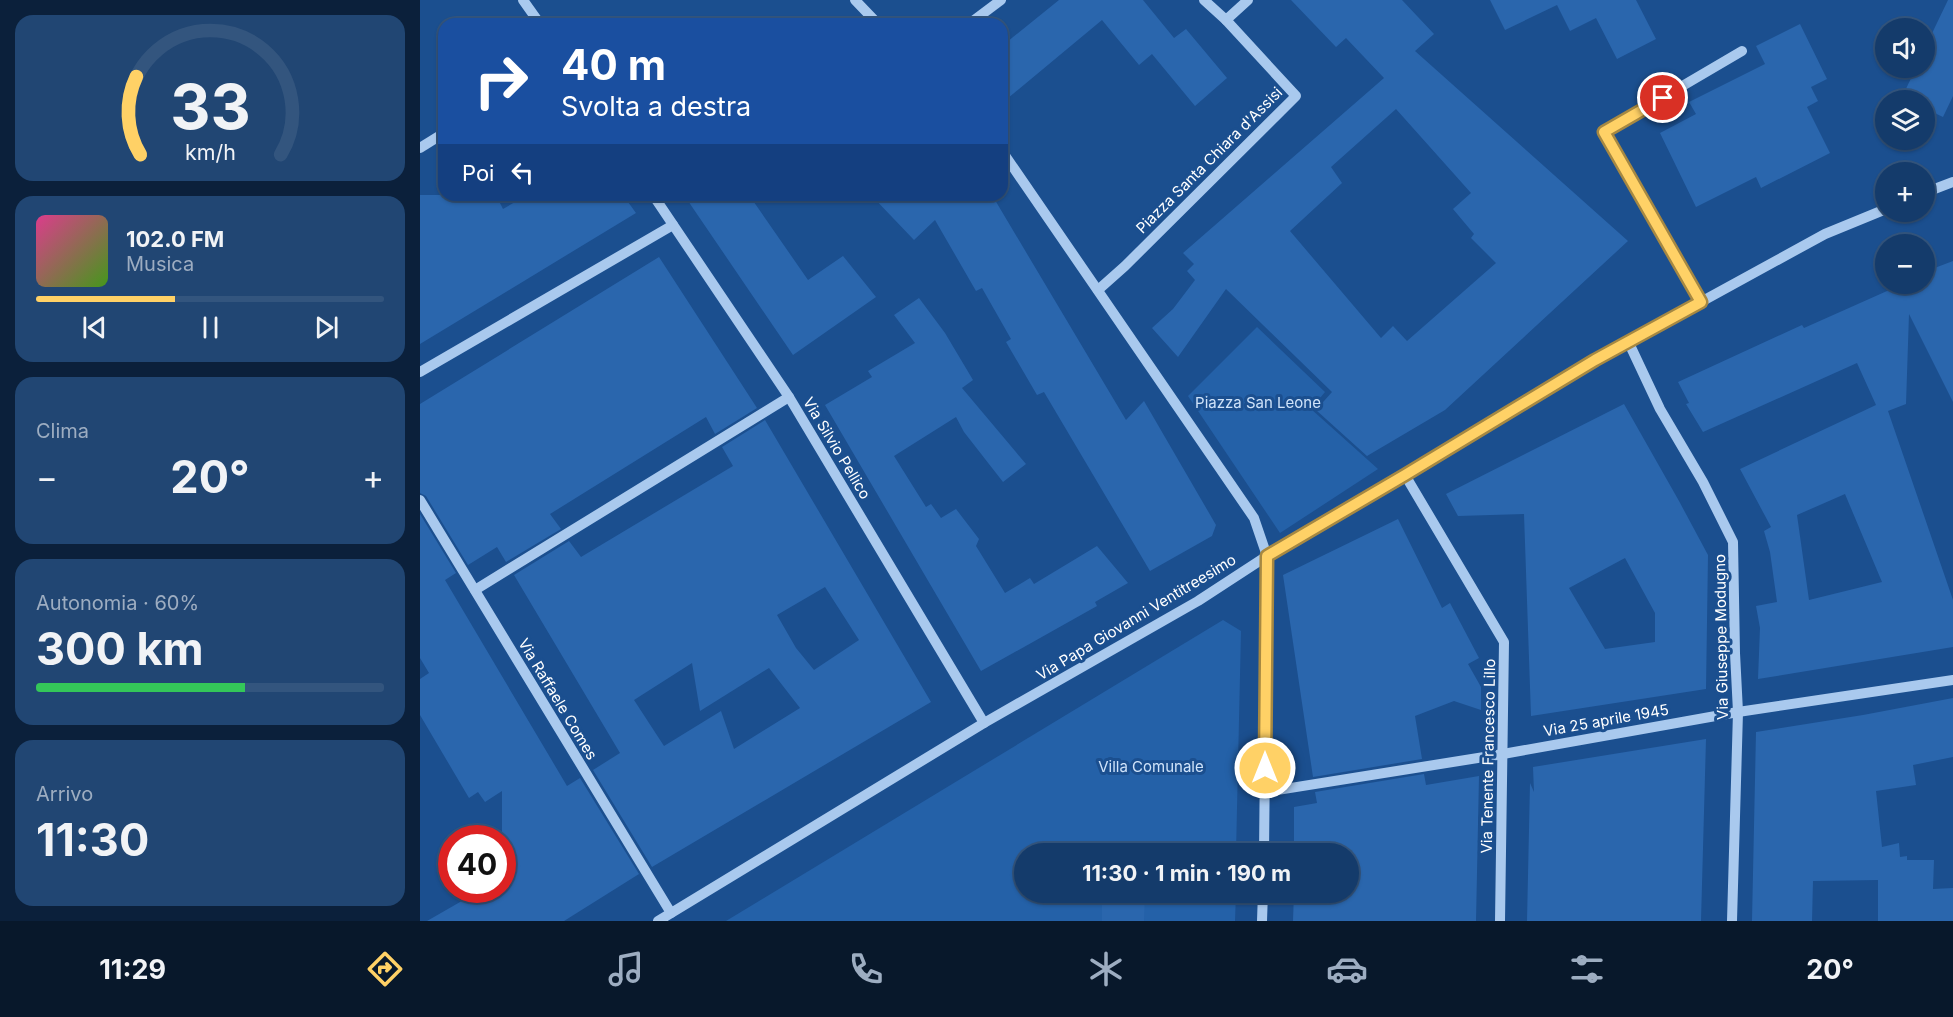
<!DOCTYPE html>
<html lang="it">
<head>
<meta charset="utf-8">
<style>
	:root { --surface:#143b6b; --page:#214673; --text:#f1f3f6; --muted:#9dadc1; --line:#33557e; --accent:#ffd166 }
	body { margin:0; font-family:Inter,sans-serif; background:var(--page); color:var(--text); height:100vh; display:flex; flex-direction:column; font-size:22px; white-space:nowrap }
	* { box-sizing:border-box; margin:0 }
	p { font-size:20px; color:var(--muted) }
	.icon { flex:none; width:33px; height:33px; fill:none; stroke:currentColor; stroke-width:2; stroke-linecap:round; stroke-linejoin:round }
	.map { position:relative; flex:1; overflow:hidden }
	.sheet { display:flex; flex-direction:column; gap:15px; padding:15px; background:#0b203b; width:420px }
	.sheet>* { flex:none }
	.hud { position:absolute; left:18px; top:18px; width:570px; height:183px; border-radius:18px; box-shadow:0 2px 4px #0004,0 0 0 2px var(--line); background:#1a4fa0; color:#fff; overflow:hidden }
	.controls { position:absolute; left:1455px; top:18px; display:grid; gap:12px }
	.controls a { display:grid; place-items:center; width:60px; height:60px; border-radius:50%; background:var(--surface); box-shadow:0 2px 4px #0004,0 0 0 2px var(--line); font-size:30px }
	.speed { position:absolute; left:18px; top:825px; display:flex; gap:12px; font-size:30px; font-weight:700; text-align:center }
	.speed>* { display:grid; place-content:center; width:78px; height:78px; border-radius:50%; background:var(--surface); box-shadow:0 2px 4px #0004,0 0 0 2px var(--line); line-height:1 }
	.speed .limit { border:9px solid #d22; background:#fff; color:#111 }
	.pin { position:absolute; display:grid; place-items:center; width:51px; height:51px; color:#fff; margin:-26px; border:3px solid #fff; border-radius:50%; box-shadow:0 2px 6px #0007 }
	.me { position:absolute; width:66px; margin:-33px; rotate:0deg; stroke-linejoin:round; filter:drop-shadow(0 0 4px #0008) }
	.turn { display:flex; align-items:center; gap:21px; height:126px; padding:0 24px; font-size:27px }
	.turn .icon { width:78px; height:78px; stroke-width:2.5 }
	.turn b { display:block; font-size:42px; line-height:51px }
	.then { display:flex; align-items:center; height:57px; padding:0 24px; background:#0003; gap:12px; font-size:22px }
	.big { font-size:45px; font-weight:700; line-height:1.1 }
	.sheet .widget { flex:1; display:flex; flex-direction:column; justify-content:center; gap:9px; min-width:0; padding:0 21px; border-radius:18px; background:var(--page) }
	.sheet .dial { align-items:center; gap:0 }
	.dial svg { height:156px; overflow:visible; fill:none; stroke:var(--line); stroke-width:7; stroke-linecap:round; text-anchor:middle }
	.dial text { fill:var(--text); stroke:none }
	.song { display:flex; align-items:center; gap:18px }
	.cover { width:72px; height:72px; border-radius:9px; background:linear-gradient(135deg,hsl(330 70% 55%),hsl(100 70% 35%)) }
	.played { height:6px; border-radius:3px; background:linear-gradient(90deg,var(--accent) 40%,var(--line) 40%) }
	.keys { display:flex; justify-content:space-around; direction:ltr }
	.heat { display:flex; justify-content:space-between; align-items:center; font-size:33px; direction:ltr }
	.charge { height:9px; border-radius:4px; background:linear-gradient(90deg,#34c759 60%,var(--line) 0) }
	.trip { position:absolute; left:594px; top:843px; width:345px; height:60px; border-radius:30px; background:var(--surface); box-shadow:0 2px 4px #0004,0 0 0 2px var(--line); font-weight:700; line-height:60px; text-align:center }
	.tab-bar { display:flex; height:96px; justify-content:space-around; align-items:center; background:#08182b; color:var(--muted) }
	.tab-bar .icon { width:42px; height:42px }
	.tab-bar .active { color:var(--accent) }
	.tab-bar b { font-size:27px; color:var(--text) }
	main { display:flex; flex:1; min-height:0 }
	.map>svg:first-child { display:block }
	.green { fill:#2461a8 }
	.building { fill:#2a66ad; fill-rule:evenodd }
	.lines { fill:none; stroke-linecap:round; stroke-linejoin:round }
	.minor { stroke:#a9c9ee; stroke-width:10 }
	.route-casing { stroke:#a68842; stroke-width:15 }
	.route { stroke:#ffd166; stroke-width:10 }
	.labels { text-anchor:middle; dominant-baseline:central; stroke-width:6; stroke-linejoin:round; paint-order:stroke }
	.street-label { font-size:15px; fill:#fff; stroke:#1b4f8f }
	.park-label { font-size:15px; fill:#cfe3fa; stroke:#1b4f8f }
</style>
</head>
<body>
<main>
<section class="sheet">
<div class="widget dial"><svg viewBox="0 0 100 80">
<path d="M14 69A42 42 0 1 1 86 69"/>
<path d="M14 69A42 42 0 0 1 12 29" stroke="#ffd166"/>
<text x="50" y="56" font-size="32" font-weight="700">33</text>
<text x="50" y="72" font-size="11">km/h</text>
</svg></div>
<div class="widget">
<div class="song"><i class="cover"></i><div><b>102.0 FM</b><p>Musica</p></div></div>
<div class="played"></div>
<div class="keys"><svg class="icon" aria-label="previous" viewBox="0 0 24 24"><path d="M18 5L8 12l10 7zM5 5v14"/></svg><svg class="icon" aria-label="pause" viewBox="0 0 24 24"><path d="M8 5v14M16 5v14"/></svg><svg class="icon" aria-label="next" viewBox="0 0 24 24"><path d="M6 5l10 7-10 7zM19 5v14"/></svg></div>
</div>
<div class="widget"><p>Clima</p>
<div class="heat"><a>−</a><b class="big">20°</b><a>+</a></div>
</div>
<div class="widget"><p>Autonomia · 60%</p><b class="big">300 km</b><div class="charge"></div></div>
<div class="widget"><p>Arrivo</p><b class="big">11:30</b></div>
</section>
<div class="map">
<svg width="1533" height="921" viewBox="0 0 1533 921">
	<rect width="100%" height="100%" fill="#1b4f8f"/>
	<g class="green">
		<polygon points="837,327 905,392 891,409 958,469 860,533 768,396"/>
		<polygon points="803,620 821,631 816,853 604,854 604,892 816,893 815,921 306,921"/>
	</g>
	<g class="building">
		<polygon points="639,0 723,0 754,38 766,29 807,78 775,106 732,54 719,65 682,20 582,103 582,46"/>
		<path d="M871,0H982L1014,34L995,51L1208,241L1025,410L947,456L896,410L912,392L806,289L758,357L732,328L753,309L775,280L767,271L774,264L763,253L964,78L926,38L916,47ZM976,109L1051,193L1033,209L1054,234L1051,238L1076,263L987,341L973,326L961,338L870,231L922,183L911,167Z"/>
		<polygon points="1070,0 1216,0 1236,39 1197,59 1176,18 1150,31 1137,5 1085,30"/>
		<polygon points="1528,0 1533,0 1533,96 1523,117 1504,108 1504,100 1490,100 1482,97 1496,68 1504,68 1504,50"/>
		<polygon points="1380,24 1407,79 1391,87 1398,101 1387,107 1410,153 1341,188 1336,177 1276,207 1240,133 1276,114 1269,102 1345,64 1336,46"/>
		<polygon points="0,195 76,195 83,209 107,195 203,195 216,213 0,344"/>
		<polygon points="264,195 329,195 388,280 423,256 456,297 373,355"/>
		<polygon points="451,195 541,195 535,201 536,202 549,195 572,195 706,420 724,401 796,525 792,536 730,571 624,392 617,395 586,342 591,339 562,288 556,291 515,220 494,240"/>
		<polygon points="239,257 337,408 295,434 286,417 130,514 141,529 86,562 77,547 48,565 6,496 0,493 0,404"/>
		<path d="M1533,261V402L1489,314L1486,404L1468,411L1533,600V647L1338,679L1340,628L1336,606L1357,602L1350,552L1344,531L1351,527L1320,469L1456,405L1437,363L1283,432L1266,404L1269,403L1258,382L1382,325L1384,328L1476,287L1474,284H1504V272ZM1425,494L1462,582L1389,600L1377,515Z"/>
		<polygon points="499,298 525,333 553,380 542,388 606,464 583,482 544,432 536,417 474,456 506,507 511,504 521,518 536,509 559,539 556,546 585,593 610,578 614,584 677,546 708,583 675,602 677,606 561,671 405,405 452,377 448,371 495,343 474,315"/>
		<path d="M1204,404L1259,501L1288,555L1286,689L1111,716L1104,514L1038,516L1026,494ZM1205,558L1235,613V642L1185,649L1149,588Z"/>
		<path d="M345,420L511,702L232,867L173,770L200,753L94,575L149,541L161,557L313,466L302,447ZM405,587L439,640L394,670L376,648L357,615ZM272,663L280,711L349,668L380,708L314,749L301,711L244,746L214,700Z"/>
		<polygon points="0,514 36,573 25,580 147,786 160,778 219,874 144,921 7,921 61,890 82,890 82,791 65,802 58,792 49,798 0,715 0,679 9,673 0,658"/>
		<polygon points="978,519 1022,608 1030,603 1059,658 1048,664 1061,687 1061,710 1034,701 995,716 1002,759 893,777 863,575"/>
		<polygon points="1533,698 1533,757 1493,765 1496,785 1456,791 1462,847 1479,843 1480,857 1487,856 1487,860 1514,860 1513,889 1533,888 1533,921 1458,921 1458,880 1393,881 1392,921 1332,921 1336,732 1443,715"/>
		<polygon points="1286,739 1281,921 1107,921 1110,783 1114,792 1113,767"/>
		<polygon points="1004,774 1006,785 1059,776 1056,921 873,921 874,892 928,892 928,854 874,854 874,807 897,803 895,792"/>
		<polygon points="682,892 725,892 724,921 682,921"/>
	</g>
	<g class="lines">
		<g class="minor">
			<polyline points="103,0 120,24"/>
			<polyline points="435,0 458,24"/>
			<polyline points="784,0 806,20 828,0"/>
			<polyline points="549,24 581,0"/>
			<polyline points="0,148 24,133"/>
			<polyline points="582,151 834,518 847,556 844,854"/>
			<polyline points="1504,193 1533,182"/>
			<polyline points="233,195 369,397 564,723"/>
			<polyline points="678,290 705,266 876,96 806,20"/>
			<polyline points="1281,302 1184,132 1322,51"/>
			<polyline points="1208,341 1240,409 1283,482 1313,542 1315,653 1318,712 1312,921"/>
			<polyline points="0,372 253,225"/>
			<polyline points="985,475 1084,642 1080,921"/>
			<polyline points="0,500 251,913"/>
			<polyline points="55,590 369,397"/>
			<polyline points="845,792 1083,754 1318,712 1533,680"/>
			<polyline points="238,921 564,723 778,601 847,556 985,475 1175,360 1405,234 1466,209"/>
			<polyline points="842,921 843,892"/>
		</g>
	</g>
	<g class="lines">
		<defs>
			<polyline id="route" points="845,768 847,556 985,475 1175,360 1281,302 1184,132 1243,98"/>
		</defs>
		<use href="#route" class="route-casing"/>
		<use href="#route" class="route"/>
	</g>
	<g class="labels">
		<g class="street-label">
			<text transform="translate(789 160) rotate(-45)">Piazza Santa Chiara d'Assisi</text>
			<text transform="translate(417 448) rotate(59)">Via Silvio Pellico</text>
			<text transform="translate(716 617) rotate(-31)">Via Papa Giovanni Ventitreesimo</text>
			<text transform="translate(1301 637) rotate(-91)">Via Giuseppe Modugno</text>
			<text transform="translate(138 699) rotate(59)">Via Raffaele Comes</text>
			<text transform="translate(1186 720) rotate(-10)">Via 25 aprile 1945</text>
			<text transform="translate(1068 756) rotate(-89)">Via Tenente Francesco Lillo</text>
		</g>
		<g class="park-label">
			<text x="838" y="402">Piazza San Leone</text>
			<text x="731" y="766">Villa Comunale</text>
		</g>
	</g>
</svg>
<div class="controls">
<a><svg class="icon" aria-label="sound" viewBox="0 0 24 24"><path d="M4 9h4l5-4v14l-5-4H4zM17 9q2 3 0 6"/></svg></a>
<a><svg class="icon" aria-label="layers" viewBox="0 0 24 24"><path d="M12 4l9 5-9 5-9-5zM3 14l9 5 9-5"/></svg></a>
<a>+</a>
<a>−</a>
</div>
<div class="speed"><div class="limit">40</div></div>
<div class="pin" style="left:1243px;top:98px;background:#d93025"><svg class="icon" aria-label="arrive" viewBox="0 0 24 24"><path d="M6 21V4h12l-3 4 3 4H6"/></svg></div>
<svg class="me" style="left:845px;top:768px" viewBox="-20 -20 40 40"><circle r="17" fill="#ffd166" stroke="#fff" stroke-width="3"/><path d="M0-11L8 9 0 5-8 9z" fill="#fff"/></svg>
<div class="trip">11:30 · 1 min · 190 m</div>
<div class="hud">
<div class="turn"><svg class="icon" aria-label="right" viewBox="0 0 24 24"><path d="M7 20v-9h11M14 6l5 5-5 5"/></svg><div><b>40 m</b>Svolta a destra</div></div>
<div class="then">Poi<svg class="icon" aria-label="left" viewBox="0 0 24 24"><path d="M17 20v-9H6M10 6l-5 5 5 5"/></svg></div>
</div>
</div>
</main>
<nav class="tab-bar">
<b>11:29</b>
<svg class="icon active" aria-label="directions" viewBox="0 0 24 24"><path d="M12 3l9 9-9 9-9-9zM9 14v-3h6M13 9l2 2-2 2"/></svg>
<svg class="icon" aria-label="music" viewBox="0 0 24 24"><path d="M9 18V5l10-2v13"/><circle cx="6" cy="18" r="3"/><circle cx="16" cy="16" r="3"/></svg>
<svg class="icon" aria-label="phone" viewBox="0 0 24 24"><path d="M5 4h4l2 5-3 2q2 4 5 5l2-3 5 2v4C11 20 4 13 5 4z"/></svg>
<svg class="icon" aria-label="climate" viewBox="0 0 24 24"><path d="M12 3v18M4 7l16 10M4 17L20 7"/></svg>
<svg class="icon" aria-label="car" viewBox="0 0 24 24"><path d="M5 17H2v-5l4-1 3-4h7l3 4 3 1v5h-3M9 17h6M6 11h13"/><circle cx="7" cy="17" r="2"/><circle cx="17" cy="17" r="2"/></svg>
<svg class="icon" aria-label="filters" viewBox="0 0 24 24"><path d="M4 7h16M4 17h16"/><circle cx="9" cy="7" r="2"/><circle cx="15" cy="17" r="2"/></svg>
<b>20°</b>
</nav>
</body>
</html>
